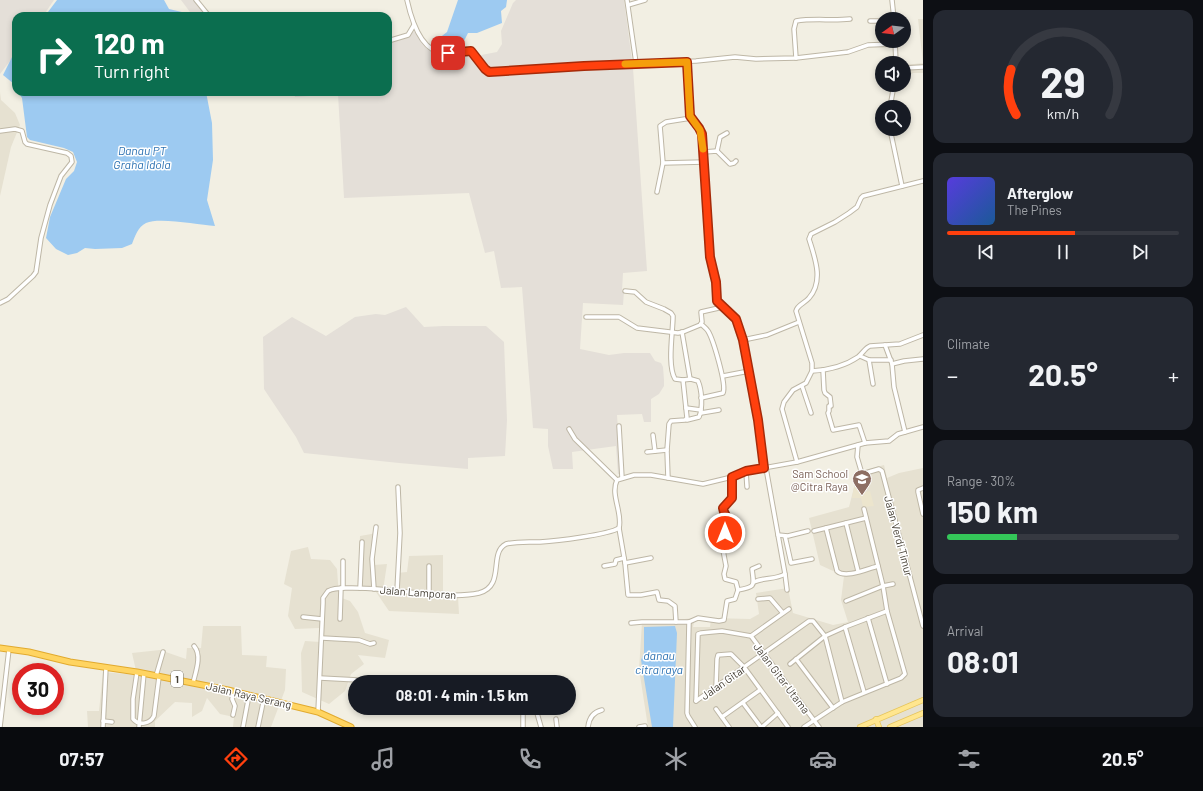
<!DOCTYPE html>
<html lang="en">
<head>
<meta charset="utf-8">
<style>
	:root { --surface:#171b24; --page:#242831; --text:#f1f3f6; --muted:#9ea1a6; --line:#363941; --accent:#ff400e }
	body { margin:0; font-family:Barlow,sans-serif; background:var(--page); color:var(--text); height:100vh; display:flex; flex-direction:column; font-size:15px; white-space:nowrap }
	* { box-sizing:border-box; margin:0 }
	p { font-size:13px; color:var(--muted) }
	.icon { flex:none; width:22px; height:22px; fill:none; stroke:currentColor; stroke-width:2; stroke-linecap:round; stroke-linejoin:round }
	.map { position:relative; flex:1; overflow:hidden }
	.side { display:flex; flex-direction:column; gap:10px; padding:10px; background:#0d0f14; width:280px }
	.side>* { flex:none }
	.hud { position:absolute; left:12px; top:12px; width:380px; height:84px; border-radius:12px; box-shadow:0 2px 6px #0003; background:#0b6e4f; color:#fff; overflow:hidden }
	.needle { width:26px; rotate:255deg }
	.tools { position:absolute; left:875px; top:12px; display:grid; gap:8px }
	.tools a { display:grid; place-items:center; width:36px; height:36px; border-radius:50%; background:var(--surface); box-shadow:0 2px 6px #0003; font-size:20px }
	.speed { position:absolute; left:12px; top:663px; display:flex; gap:8px; font-size:20px; font-weight:700; text-align:center }
	.speed>* { display:grid; place-content:center; width:52px; height:52px; border-radius:50%; background:var(--surface); box-shadow:0 2px 6px #0003; line-height:1 }
	.speed .limit { border:6px solid #d22; background:#fff; color:#111 }
	.pin { position:absolute; display:grid; place-items:center; width:34px; height:34px; color:#fff; margin:-17px; border-radius:8px; box-shadow:0 2px 6px #0006 }
	.me { position:absolute; width:44px; margin:-22px; rotate:0deg; stroke-linejoin:round; filter:drop-shadow(0 0 3px #0008) }
	.turn { display:flex; align-items:center; gap:14px; height:84px; padding:0 16px; font-size:18px }
	.turn .icon { width:52px; height:52px; stroke-width:2.5 }
	.turn b { display:block; font-size:28px; line-height:34px }
	.big { font-size:30px; font-weight:700; line-height:1.1 }
	.side .card { flex:1; display:flex; flex-direction:column; justify-content:center; gap:6px; min-width:0; padding:0 14px; border-radius:12px; background:var(--page) }
	.side .dial { align-items:center; gap:0 }
	.dial svg { height:104px; overflow:visible; fill:none; stroke:var(--line); stroke-width:7; stroke-linecap:round; text-anchor:middle }
	.dial text { fill:var(--text); stroke:none }
	.song { display:flex; align-items:center; gap:12px }
	.cover { width:48px; height:48px; border-radius:6px; background:linear-gradient(135deg,hsl(250 70% 55%),hsl(210 70% 35%)) }
	.played { height:4px; border-radius:2px; background:linear-gradient(90deg,var(--accent) 55%,var(--line) 55%) }
	.keys { display:flex; justify-content:space-around; direction:ltr }
	.heat { display:flex; justify-content:space-between; align-items:center; font-size:22px; direction:ltr }
	.charge { height:6px; border-radius:3px; background:linear-gradient(90deg,#34c759 30%,var(--line) 0) }
	.trip { position:absolute; left:348px; top:675px; width:228px; height:40px; border-radius:20px; background:var(--surface); box-shadow:0 2px 6px #0003; font-weight:700; line-height:40px; text-align:center }
	.tabs { display:flex; height:64px; justify-content:space-around; align-items:center; background:#090b0e; color:var(--muted) }
	.tabs .icon { width:28px; height:28px }
	.tabs .on { color:var(--accent) }
	.tabs b { font-size:18px; color:var(--text) }
	main { display:flex; flex:1; min-height:0 }
	.map>svg:first-child { display:block }
	.residential { fill:#e6e1d1 }
	.industrial { fill:#e4dfd8 }
	.education { fill:#ece5cd }
	.water { fill:#9dcaf1 }
	.lines { fill:none; stroke-linecap:round; stroke-linejoin:round }
	.minor-casing { stroke:#beb7a6; stroke-width:5.5 }
	.major-casing { stroke:#e6c55d; stroke-width:6 }
	.highway-casing { stroke:#e1aa2f; stroke-width:7 }
	.minor { stroke:#fff; stroke-width:3.5 }
	.major { stroke:#ffe68f; stroke-width:4.5 }
	.highway { stroke:#ffd461; stroke-width:5 }
	.route-casing { stroke:#a62a09; stroke-width:10 }
	.route { stroke:#ff400e; stroke-width:7 }
	.slow { stroke:#f59e0b; stroke-width:7 }
	.labels { text-anchor:middle; dominant-baseline:central; stroke-width:3; stroke-linejoin:round; paint-order:stroke }
	.shield { fill:#fff; stroke:#7c7870; stroke-width:1 }
	.shield-label { font-size:10px; font-weight:bold; fill:#443e33 }
	.education-label { font-size:11px; fill:#785e54; stroke:#fff; text-anchor:end }
	.street-label { font-size:11px; fill:#443e33; stroke:#fff }
	.water-label { font-size:12px; font-style:italic; fill:#2b71b2; stroke:#fff }
</style>
</head>
<body>
<main>
<div class="map">
<svg width="923" height="727" viewBox="0 0 923 727">
	<rect width="100%" height="100%" fill="#f2efe3"/>
	<g class="residential">
		<polygon points="918,19 923,19 923,73 913,73 904,78 904,65 923,63"/>
		<polygon points="0,92 1,100 15,113 20,125 11,147 0,196"/>
		<polygon points="884,465 887,478 899,473 923,468 923,727 648,727 639,669 642,623 695,618 693,627 710,627 711,618 750,619 759,614 756,593 788,588 793,613 833,625 848,622 841,600 844,576 820,565 809,518 849,507 858,472"/>
		<polygon points="377,533 374,565 387,564 383,590 395,591 397,573 407,572 409,556 443,555 443,593 458,597 459,614 389,611 376,592 358,586 360,536"/>
		<polygon points="308,547 311,559 330,560 337,569 339,597 350,601 358,612 365,633 389,640 385,658 358,655 364,664 351,674 345,691 329,704 302,692 301,653 305,641 320,642 319,628 295,629 288,616 292,588 284,584 291,551"/>
		<polygon points="203,626 241,626 242,655 267,656 266,667 286,669 285,690 271,727 233,727 234,717 220,714 207,698 202,711 192,717 192,703 175,702 155,721 155,727 88,727 87,711 99,711 103,672 137,675 132,653 160,650 186,659 187,648 201,648"/>
	</g>
	<g class="industrial">
		<polygon points="0,0 54,0 43,16 16,16 16,53 0,74"/>
		<polygon points="181,0 194,0 207,16 193,16"/>
		<polygon points="516,0 624,0 633,68 647,271 623,273 622,291 624,291 623,305 583,303 580,349 609,355 624,353 650,353 655,361 661,363 663,367 664,380 664,386 659,394 651,399 651,422 644,422 642,414 617,415 621,474 618,474 616,446 572,452 573,469 553,469 548,446 548,429 533,428 522,287 501,288 494,251 485,253 469,193 344,198 338,94 295,97 294,92 388,92 388,43 406,38 414,31 426,46 439,55 447,56 469,53 476,56 497,52 502,44 501,31 513,3"/>
		<polygon points="406,307 424,327 443,326 486,326 504,342 507,420 505,456 468,458 468,469 399,463 304,453 296,437 264,389 263,337 292,317 326,336 355,317 376,314 385,315"/>
	</g>
	<polygon class="education" points="863,484 865,492 870,491 874,506 863,507 861,498 852,498 854,487"/>
	<g class="water">
		<polygon points="57,0 164,0 169,9 186,13 189,16 45,16"/>
		<polygon points="458,0 507,0 506,7 501,11 502,23 477,33 468,33 464,41 460,45 438,46 433,43 447,32"/>
		<polygon points="16,49 16,88 14,84 3,75"/>
		<path d="M18,92H206L212,123L213,160L207,200L215,226C198,225 160,217 146,223C138,227 135,236 132,244L122,248L95,249L85,248L77,253L68,255L56,249L46,238L50,217L66,179L74,171L77,162L73,152L64,148L30,140L27,137L22,98Z"/>
		<polygon points="675,626 677,633 673,727 652,727 641,660 644,653 644,627"/>
	</g>
	<g class="lines">
		<defs>
			<g id="minor">
				<polyline points="196,0 209,16"/>
				<path d="M407,0C411,18 420,52 444,53C453,53 462,50 471,51L485,69L489,72L516,70L657,62L696,61L735,57L756,59L796,58L848,52L868,45L895,44"/>
				<polyline points="627,0 636,63"/>
				<polyline points="892,0 894,19"/>
				<polyline points="628,5 645,0"/>
				<polyline points="870,21 882,21"/>
				<polyline points="388,41 408,35 414,25"/>
				<polyline points="895,41 896,63"/>
				<path d="M796,58L794,29L796,21C814,18 832,21 850,19"/>
				<polyline points="687,62 690,116 699,128 702,134 710,257 716,282 717,301 736,319 743,340 758,420 764,468"/>
				<polyline points="904,68 923,67"/>
				<polyline points="890,107 894,85"/>
				<polyline points="890,129 902,186"/>
				<polyline points="0,131 15,129 22,131 25,142 27,144 67,153 71,156 72,162 61,176 50,205 41,238 36,272 33,276 8,299 0,303"/>
				<polyline points="717,151 720,137 727,133"/>
				<polyline points="704,152 717,151 730,164 734,163 736,161"/>
				<polyline points="663,163 704,162"/>
				<polyline points="657,192 663,163 660,126 666,122 691,118"/>
				<path d="M625,291L635,292L646,302L664,309L671,313L673,316C673,332 667,365 675,379L683,380L687,418L685,420L671,421L669,424L667,450L668,478"/>
				<polyline points="586,317 619,317 637,328 678,333 683,332 700,325 702,322 701,312 723,307"/>
				<polyline points="682,332 690,379"/>
				<polyline points="743,340 767,335 799,322"/>
				<polyline points="885,345 892,364 894,387 905,432"/>
				<polyline points="860,356 869,360 891,360"/>
				<polyline points="869,360 873,384"/>
				<polyline points="892,364 904,361 923,359"/>
				<polyline points="823,370 824,390 825,393 830,397 831,406 829,406 829,411 828,413 833,430 859,425 865,443"/>
				<path d="M812,371V363L796,311C797,305 805,303 809,298C824,281 815,258 809,239L811,234L835,222L849,213L857,207L861,198L863,196L923,181"/>
				<polyline points="723,376 749,371"/>
				<path d="M683,380L691,379L698,381C702,390 703,408 699,417L687,420"/>
				<polyline points="802,386 811,413"/>
				<path d="M701,398L723,393C727,385 713,339 708,331C706,328 703,326 701,324"/>
				<polyline points="686,408 701,410"/>
				<polyline points="701,413 719,410"/>
				<polyline points="619,426 622,478"/>
				<polyline points="569,429 575,439 617,480"/>
				<polyline points="653,435 655,451"/>
				<polyline points="858,445 857,457 862,474 879,469 882,471 923,626"/>
				<polyline points="647,452 667,450"/>
				<path d="M797,462L782,409L784,402L793,390L806,383L812,371C828,370 845,366 858,357C863,353 865,348 870,346L900,344L923,335"/>
				<polyline points="746,471 747,487"/>
				<polyline points="732,477 732,498 723,508 724,512 727,515 727,518 725,525 725,543 723,550 726,566 724,574 725,579 736,582 738,590"/>
				<polyline points="923,488 918,490 918,492 923,514"/>
				<polyline points="846,523 858,571"/>
				<path d="M826,528L837,571C845,579 867,569 878,566"/>
				<polyline points="814,531 866,518"/>
				<polyline points="778,535 788,536 808,531"/>
				<polyline points="785,536 791,563 812,559"/>
				<path d="M651,558L625,563L619,528C623,513 610,495 617,480L634,475H651L703,484L732,477L746,471L797,462L865,443L889,441L898,434L923,427"/>
				<polyline points="625,563 628,595 641,595 657,592 659,600 668,601 675,606 676,622"/>
				<polyline points="429,566 429,594"/>
				<polyline points="604,566 615,564 616,560 624,558"/>
				<polyline points="785,574 787,590"/>
				<path d="M754,582C764,577 775,580 785,574L766,468"/>
				<polyline points="343,588 343,561"/>
				<polyline points="360,588 362,542"/>
				<polyline points="374,589 372,559 376,527"/>
				<polyline points="397,591 400,533 398,487"/>
				<polyline points="758,599 770,598 782,612"/>
				<polyline points="846,601 883,586 893,584"/>
				<polyline points="303,617 322,619"/>
				<polyline points="868,618 887,684"/>
				<polyline points="340,619 341,588"/>
				<polyline points="689,622 687,713 688,716 695,727"/>
				<path d="M631,623L642,622H689L698,618L719,621L724,620L727,601L735,599L738,590C756,587 754,586 752,569L759,566"/>
				<polyline points="845,627 864,692"/>
				<polyline points="751,636 789,609"/>
				<polyline points="322,638 359,640 370,644 374,643"/>
				<polyline points="796,659 833,708"/>
				<polyline points="790,664 825,636 845,627 887,611"/>
				<path d="M137,672L133,699V719C139,726 150,724 154,716L159,677"/>
				<polyline points="156,676 163,652"/>
				<polyline points="320,678 358,680"/>
				<path d="M193,683C196,671 202,655 194,646"/>
				<polyline points="716,687 717,659 718,655 731,654 744,667 788,727"/>
				<polyline points="696,701 698,634 701,633 722,631 751,636 819,727"/>
				<polyline points="696,701 809,621 813,621 825,636 842,702"/>
				<polyline points="743,703 761,727"/>
				<polyline points="716,709 729,727"/>
				<path d="M318,712L323,603V598L328,591C335,587 344,588 352,588C376,588 401,591 425,594C442,595 462,597 479,593C506,586 488,553 506,544C517,541 530,542 540,542C555,541 608,535 619,528"/>
				<polyline points="537,713 541,727"/>
				<polyline points="523,714 523,727"/>
				<polyline points="233,715 235,706 232,699 234,691"/>
				<polyline points="722,717 760,690"/>
				<polyline points="556,719 557,727"/>
				<polyline points="103,721 112,722"/>
				<polyline points="0,727 9,649"/>
				<polyline points="103,727 106,667"/>
				<polyline points="139,727 144,673"/>
				<polyline points="243,727 249,695"/>
				<polyline points="258,727 264,698"/>
				<path d="M588,727C589,718 593,712 602,710"/>
				<polyline points="639,727 645,726"/>
				<polyline points="762,727 778,713"/>
				<polyline points="804,727 842,702 901,678 905,674 887,611 883,586 864,509"/>
			</g>
			<g id="major">
				<polyline points="876,719 879,727"/>
				<polyline points="860,727 923,700"/>
				<polyline points="890,727 923,713"/>
			</g>
			<polyline id="highway" points="0,648 29,652 70,662 137,672 228,690 318,712 351,727"/>
		</defs>
		<use href="#minor" class="minor-casing"/>
		<use href="#major" class="major-casing"/>
		<use href="#highway" class="highway-casing"/>
		<use href="#minor" class="minor"/>
		<use href="#major" class="major"/>
		<use href="#highway" class="highway"/>
	</g>
	<g class="lines">
		<defs>
			<polyline id="route" points="448,53 471,51 485,69 489,72 584,66 687,62 690,116 699,128 702,134 710,257 716,282 717,301 736,319 743,340 758,420 764,468 746,471 732,477 732,498 723,508 724,512 727,518 725,525 725,533"/>
		</defs>
		<use href="#route" class="route-casing"/>
		<use href="#route" class="route"/>
		<polyline class="slow" points="625,64 687,62 690,116 700,130 703,149"/>
	</g>
	<defs>
		<symbol id="school-pin" viewBox="-11 -11 22 30"><path d="M0 17L-7.5 6A9.5 9.5 0 1 1 7.5 6Z" fill="#8d6e63" stroke="#fff"/><path d="M0-5L7-2L0 1L-7-2ZM-4 1L0 2.5L4 1V4Q0 6-4 4Z" fill="#fff"/></symbol>
	</defs>
	<g fill-rule="evenodd">
		<use href="#school-pin" x="851" y="468" width="22" height="30"/>
	</g>
	<g class="labels">
		<rect class="shield" x="171" y="671" width="12" height="16" rx="3"/>
		<g class="shield-label">
			<text x="177" y="679">1</text>
		</g>
		<g class="education-label">
			<text x="848" y="473">Sam School<tspan x="848" dy="13">@Citra Raya</tspan></text>
		</g>
		<g class="street-label">
			<text transform="translate(899 536) rotate(75)">Jalan Verdi Timur</text>
			<text transform="translate(418 592) rotate(4)">Jalan Lamporan</text>
			<text transform="translate(782 678) rotate(53)">Jalan Gitar Utama</text>
			<text transform="translate(723 682) rotate(-35)">Jalan Gitar</text>
			<text transform="translate(249 695) rotate(13)">Jalan Raya Serang</text>
		</g>
		<g class="water-label">
			<text x="142" y="150">Danau PT<tspan x="142" dy="14">Graha Idola</tspan></text>
			<text x="659" y="655">danau<tspan x="659" dy="14">citra raya</tspan></text>
		</g>
	</g>
</svg>
<div class="tools">
<a><svg class="needle" viewBox="-14 -14 28 28"><path d="M0-13l5 13h-10z" fill="#e53935"/><path d="M0 13l5-13h-10z" fill="#9ea1a6"/></svg></a>
<a><svg class="icon" aria-label="sound" viewBox="0 0 24 24"><path d="M4 9h4l5-4v14l-5-4H4zM17 9q2 3 0 6"/></svg></a>
<a><svg class="icon" aria-label="search" viewBox="0 0 24 24"><circle cx="10" cy="10" r="6"/><path d="M15 15l6 6"/></svg></a>
</div>
<div class="speed"><div class="limit">30</div></div>
<div class="pin" style="left:448px;top:53px;background:#d93025"><svg class="icon" aria-label="arrive" viewBox="0 0 24 24"><path d="M6 21V4h12l-3 4 3 4H6"/></svg></div>
<svg class="me" style="left:725px;top:533px" viewBox="-20 -20 40 40"><circle r="17" fill="#ff400e" stroke="#fff" stroke-width="3"/><path d="M0-11L8 9 0 5-8 9z" fill="#fff"/></svg>
<div class="trip">08:01 · 4 min · 1.5 km</div>
<div class="hud">
<div class="turn"><svg class="icon" aria-label="right" viewBox="0 0 24 24"><path d="M7 20v-9h11M14 6l5 5-5 5"/></svg><div><b>120 m</b>Turn right</div></div>
</div>
</div>
<section class="side">
<div class="card dial"><svg viewBox="0 0 100 80">
<path d="M14 69A42 42 0 1 1 86 69"/>
<path d="M14 69A42 42 0 0 1 10 34" stroke="#ff400e"/>
<text x="50" y="56" font-size="32" font-weight="700">29</text>
<text x="50" y="72" font-size="11">km/h</text>
</svg></div>
<div class="card">
<div class="song"><i class="cover"></i><div><b>Afterglow</b><p>The Pines</p></div></div>
<div class="played"></div>
<div class="keys"><svg class="icon" aria-label="previous" viewBox="0 0 24 24"><path d="M18 5L8 12l10 7zM5 5v14"/></svg><svg class="icon" aria-label="pause" viewBox="0 0 24 24"><path d="M8 5v14M16 5v14"/></svg><svg class="icon" aria-label="next" viewBox="0 0 24 24"><path d="M6 5l10 7-10 7zM19 5v14"/></svg></div>
</div>
<div class="card"><p>Climate</p>
<div class="heat"><a>−</a><b class="big">20.5°</b><a>+</a></div>
</div>
<div class="card"><p>Range · 30%</p><b class="big">150 km</b><div class="charge"></div></div>
<div class="card"><p>Arrival</p><b class="big">08:01</b></div>
</section>
</main>
<nav class="tabs">
<b>07:57</b>
<svg class="icon on" aria-label="directions" viewBox="0 0 24 24"><path d="M12 3l9 9-9 9-9-9zM9 14v-3h6M13 9l2 2-2 2"/></svg>
<svg class="icon" aria-label="music" viewBox="0 0 24 24"><path d="M9 18V5l10-2v13"/><circle cx="6" cy="18" r="3"/><circle cx="16" cy="16" r="3"/></svg>
<svg class="icon" aria-label="phone" viewBox="0 0 24 24"><path d="M5 4h4l2 5-3 2q2 4 5 5l2-3 5 2v4C11 20 4 13 5 4z"/></svg>
<svg class="icon" aria-label="climate" viewBox="0 0 24 24"><path d="M12 3v18M4 7l16 10M4 17L20 7"/></svg>
<svg class="icon" aria-label="car" viewBox="0 0 24 24"><path d="M5 17H2v-5l4-1 3-4h7l3 4 3 1v5h-3M9 17h6M6 11h13"/><circle cx="7" cy="17" r="2"/><circle cx="17" cy="17" r="2"/></svg>
<svg class="icon" aria-label="filters" viewBox="0 0 24 24"><path d="M4 7h16M4 17h16"/><circle cx="9" cy="7" r="2"/><circle cx="15" cy="17" r="2"/></svg>
<b>20.5°</b>
</nav>
</body>
</html>
